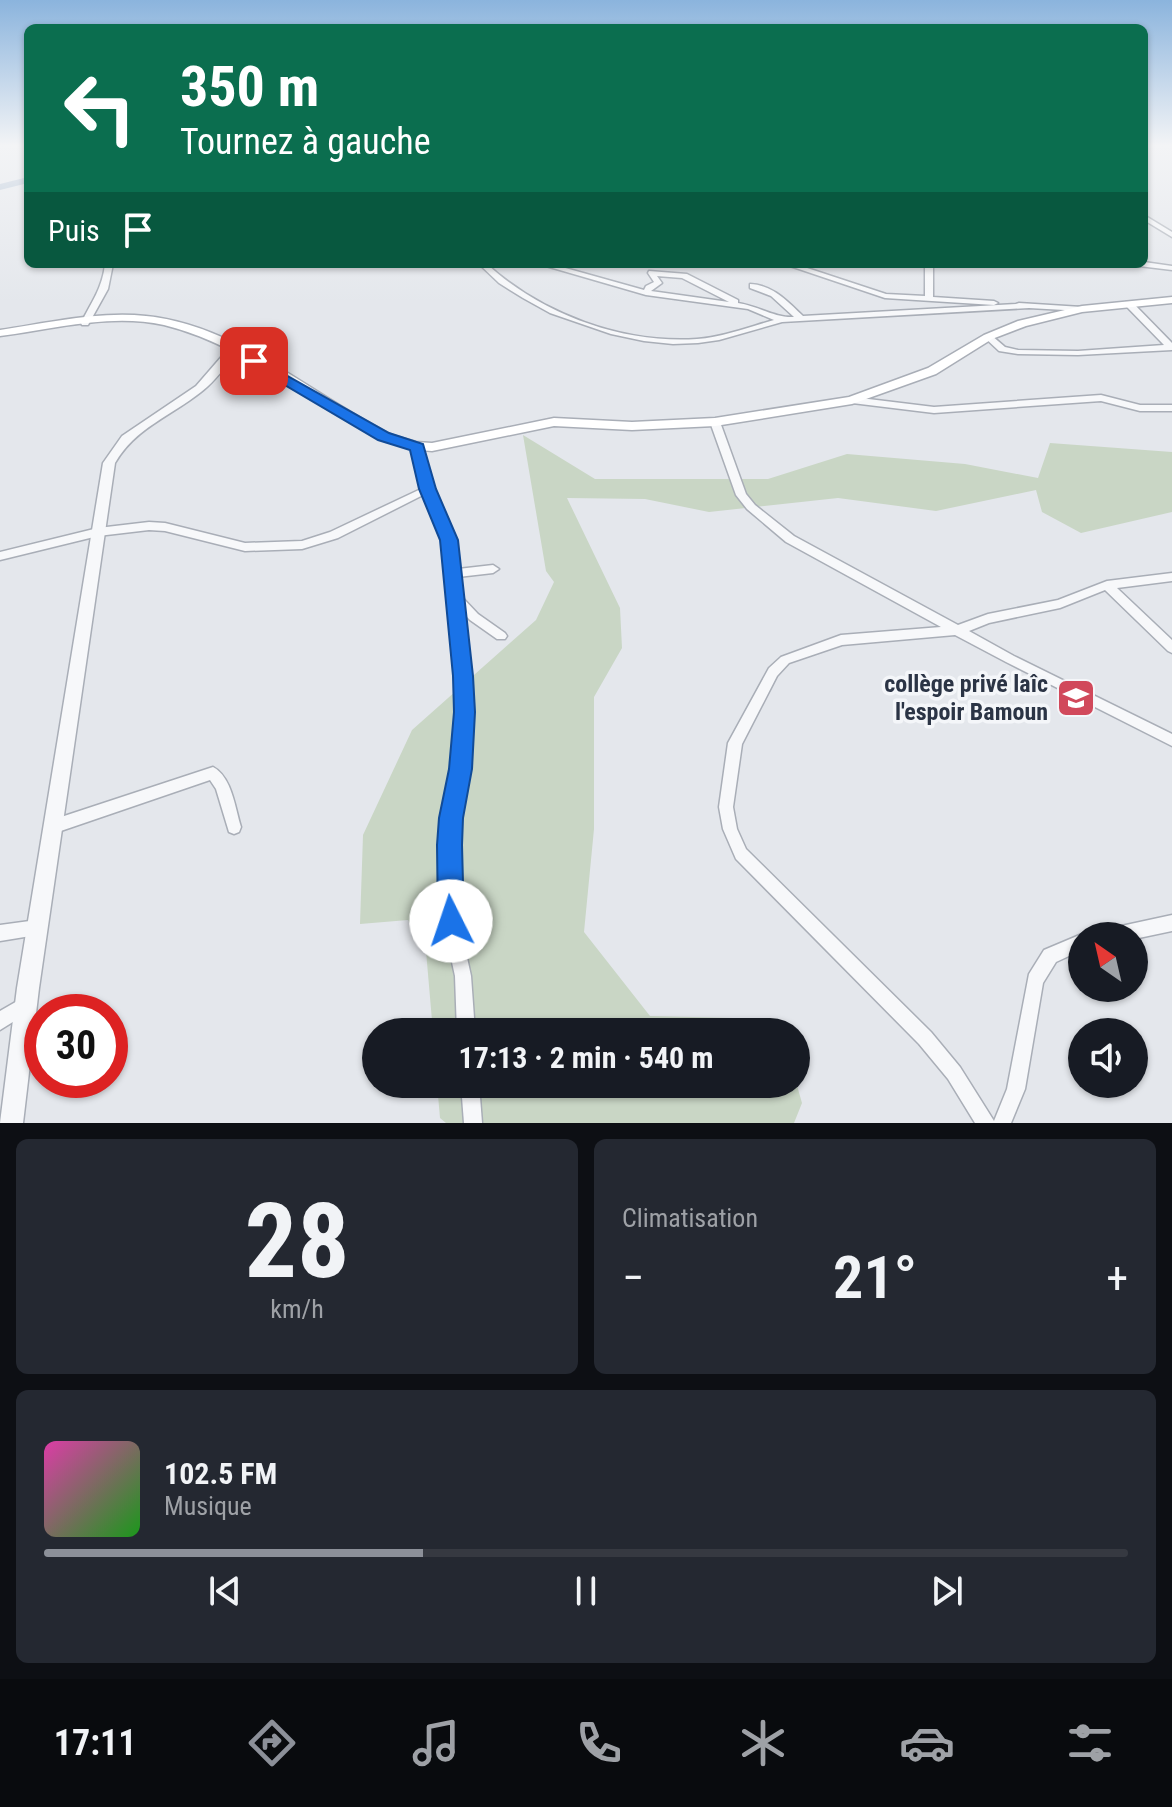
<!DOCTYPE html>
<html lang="fr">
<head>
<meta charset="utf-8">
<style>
	:root { --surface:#171b24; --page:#242831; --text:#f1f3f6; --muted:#9ea1a6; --line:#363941; --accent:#8c9099 }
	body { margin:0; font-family:"Roboto Condensed",sans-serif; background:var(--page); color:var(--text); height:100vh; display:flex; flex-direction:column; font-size:30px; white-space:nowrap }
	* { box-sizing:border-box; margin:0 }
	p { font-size:26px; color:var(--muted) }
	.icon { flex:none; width:44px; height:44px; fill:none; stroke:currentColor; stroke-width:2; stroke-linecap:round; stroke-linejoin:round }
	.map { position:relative; height:1123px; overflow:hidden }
	.drawer { display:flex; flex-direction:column; gap:16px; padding:16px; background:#0d0f14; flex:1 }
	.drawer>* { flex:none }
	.hud { position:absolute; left:24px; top:24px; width:1124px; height:244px; border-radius:12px; box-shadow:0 2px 6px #0004; background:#0b6e4f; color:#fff; overflow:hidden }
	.needle { width:52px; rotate:326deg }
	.controls { position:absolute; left:1068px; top:922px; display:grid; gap:16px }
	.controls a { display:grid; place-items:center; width:80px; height:80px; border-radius:50%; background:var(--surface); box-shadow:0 2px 6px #0004; font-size:40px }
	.speed { position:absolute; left:24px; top:994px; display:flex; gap:16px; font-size:40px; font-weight:700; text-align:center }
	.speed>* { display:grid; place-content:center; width:104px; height:104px; border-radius:50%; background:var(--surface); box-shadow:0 2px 6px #0004; line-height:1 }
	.speed .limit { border:12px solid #d22; background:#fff; color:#111 }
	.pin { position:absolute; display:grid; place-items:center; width:68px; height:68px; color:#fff; margin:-34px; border-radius:16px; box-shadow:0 4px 12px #0006 }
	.me { position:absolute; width:88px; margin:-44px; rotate:356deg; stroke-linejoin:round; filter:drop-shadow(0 0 6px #0008) }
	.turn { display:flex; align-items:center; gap:28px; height:168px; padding:0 24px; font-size:36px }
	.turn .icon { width:104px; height:104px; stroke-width:2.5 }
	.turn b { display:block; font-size:56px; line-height:68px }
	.then { display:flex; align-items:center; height:76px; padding:0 24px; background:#0003; gap:16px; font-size:30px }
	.big { font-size:60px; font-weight:700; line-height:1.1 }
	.drawer .widget { flex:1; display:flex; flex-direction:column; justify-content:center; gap:12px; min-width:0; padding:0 28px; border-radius:12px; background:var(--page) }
	.drawer .dial { align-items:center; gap:0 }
	.dial b { font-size:104px; line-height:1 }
	.song { display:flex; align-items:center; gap:24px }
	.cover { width:96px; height:96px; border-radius:12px; background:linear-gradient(135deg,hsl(320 70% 55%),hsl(120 70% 35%)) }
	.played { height:8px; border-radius:4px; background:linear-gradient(90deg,var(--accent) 35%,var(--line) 35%) }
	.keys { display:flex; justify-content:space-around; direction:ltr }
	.heat { display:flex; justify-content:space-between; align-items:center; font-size:44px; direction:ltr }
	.drawer .tiles { flex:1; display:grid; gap:16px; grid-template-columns:1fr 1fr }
	.widget:last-child { grid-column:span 2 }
	.trip { position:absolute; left:362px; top:1018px; width:448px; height:80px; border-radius:40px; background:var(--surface); box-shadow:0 2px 6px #0004; font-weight:700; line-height:80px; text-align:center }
	.tabs { display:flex; height:128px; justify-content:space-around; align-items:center; background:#090b0e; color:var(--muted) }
	.tabs .icon { width:56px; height:56px }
	.tabs .on { color:var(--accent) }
	.tabs b { font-size:36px; color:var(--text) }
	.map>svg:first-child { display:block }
	.green { fill:#c9d6c5 }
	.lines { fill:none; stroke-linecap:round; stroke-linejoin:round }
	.river { fill:#9fb4cc; fill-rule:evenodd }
	.minor-casing { stroke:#a9aeb7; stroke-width:3 }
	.tertiary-casing { stroke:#a9aeb7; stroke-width:3 }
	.secondary-casing { stroke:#a9aeb7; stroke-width:3 }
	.minor { fill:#f7f8fa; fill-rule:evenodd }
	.tertiary { fill:#f7f8fa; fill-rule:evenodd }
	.secondary { fill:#fff; fill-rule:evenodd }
	.route { fill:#1a73e8; stroke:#114b97; stroke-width:2 }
	.labels { text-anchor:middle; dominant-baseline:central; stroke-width:7; stroke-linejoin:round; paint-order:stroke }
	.poi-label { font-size:24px; font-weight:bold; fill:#2b3445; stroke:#f4f6f9; text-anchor:end }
</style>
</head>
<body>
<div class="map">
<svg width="1172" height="1123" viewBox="0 0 1172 1123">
	<rect width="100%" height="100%" fill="#e4e7ec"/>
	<g class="green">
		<polygon points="523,435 595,479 768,479 847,454 965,464 1038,478 1050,443 1172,452 1172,512 1081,533 1042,512 1036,490 936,511 838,498 709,512 645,499 567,498 620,608 622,648 594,697 594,829 584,932 650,1016 778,1019 782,1032 433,1032 426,951 408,920 360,924 363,835 412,730 536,620 554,582 546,571"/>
		<polygon points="796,1082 802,1103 794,1123 446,1123 440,1118 437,1084"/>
	</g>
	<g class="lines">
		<polygon class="river" points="28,177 28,183 0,190 0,184"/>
		<defs>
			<g id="minor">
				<polygon points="1144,215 1172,232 1172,237 1144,220"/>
				<polygon points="1144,262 1172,266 1172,270 1139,266 1135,264 1144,264"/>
				<path d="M105,264H113L108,289L88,325H82L81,323C91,303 103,287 105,264Z"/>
				<path d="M479,264H487C541,314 623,344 697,339C723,337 749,327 774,320L748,309L646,295L539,264H551L644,290L646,286L654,282L648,273L649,271L687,274L738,300V303C758,306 775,318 794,317L771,296L750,288V284C773,285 787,301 803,316L1016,304L1019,303L1082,307L1086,309L1082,311L1029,308L782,322L719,340L698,343L673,344L644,341L611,334L550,313L523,298L499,283ZM657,276L682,278L729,302L651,291L662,283Z"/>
				<polygon points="784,264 795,264 886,294 925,296 925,264 933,264 933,297 994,301 998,303 994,305 885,298"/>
				<polygon points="1126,302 1132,302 1172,343 1172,350 1078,355 1018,354 999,351 984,337 991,335 1005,347 1018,350 1078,351 1164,345 1126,306"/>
				<polygon points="1101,395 1140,405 1172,405 1172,411 1140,411 1101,401 934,413 852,403 848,400 852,397 934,407"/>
				<polygon points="715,419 720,422 746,494 755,505 794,536 958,625 988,614 1058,600 1107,581 1172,573 1172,581 1117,588 1172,640 1172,653 1168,651 1105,590 1060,608 989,623 969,631 1014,656 1172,734 1172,746 1006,662 955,635 842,645 789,663 777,676 742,744 733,807 737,829 746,849 931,1032 960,1067 994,1121 1007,1089 1029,974 1044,950 1082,934 1087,936 1082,936 1082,950 1056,962 1043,983 1025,1089 1011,1123 975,1123 948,1079 919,1044 736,859 723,829 719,807 728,743 769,668 781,657 841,635 941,627 786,542 747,509 736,495 710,422"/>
				<polygon points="417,444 422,447 433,489 454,540 458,569 493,565 499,569 493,573 458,577 460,595 478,614 505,633 507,636 505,639 497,639 470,620 462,612 471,712 468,769 458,818 456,873 459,921 471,976 475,1032 457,1032 455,976 443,921 440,873 444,818 454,769 459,712 457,676 444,540 425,494 338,538 302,549 245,551 165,531 149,530 98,536 0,560 0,552 98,528 149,522 165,523 245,543 302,541 330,532 423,488 412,447"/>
				<path d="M213,767C232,777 235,808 241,827L239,832L234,834L229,832L216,789L210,780L52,834L47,832L45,827L47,822L52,820Z"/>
				<polygon points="1172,915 1172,931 1134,939 1134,936 1104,936 1106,930 1112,928"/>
				<polygon points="37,920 43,922 45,928 43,934 0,941 0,925"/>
				<polygon points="26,996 32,998 34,1004 32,1010 0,1030 0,1011"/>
				<polygon points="461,1084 479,1084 482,1123 464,1123"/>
			</g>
			<path id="tertiary" d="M233,347L238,350C227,364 216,381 201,392C171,416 135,428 115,463L39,988L23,1123H0L17,988L103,463L122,436L196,386L229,348Z"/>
			<path id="secondary" d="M1172,297V303L1082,312L1026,326L992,339L936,374L852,404L715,426L632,430L554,426L432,451C391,449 361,428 327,407C276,376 222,339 164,325C111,313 53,329 0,336V330C48,323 98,311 146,316C238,325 312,396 392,435L416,442L432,443L554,418L632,422L715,418L849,397L928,368L984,335L1018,321L1082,306Z"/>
		</defs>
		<use href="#minor" class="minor-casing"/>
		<use href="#tertiary" class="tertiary-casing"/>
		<use href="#secondary" class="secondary-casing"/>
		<use href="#minor" class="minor"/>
		<use href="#tertiary" class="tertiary"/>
		<use href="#secondary" class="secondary"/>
	</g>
	<linearGradient id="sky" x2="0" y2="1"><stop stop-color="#8bb4dd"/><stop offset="0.48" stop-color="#f3f4f6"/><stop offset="1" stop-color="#f3f4f6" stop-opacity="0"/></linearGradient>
	<rect width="1172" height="303" fill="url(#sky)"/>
	<polygon class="route" points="254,357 389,433 423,444 436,489 458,540 473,676 475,712 472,769 463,818 462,845 464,921 461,930 451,934 442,930 438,921 437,845 439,818 449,769 454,712 453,676 440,540 419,489 410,450 378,440 249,364 247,361"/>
	<defs>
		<symbol id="school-square" viewBox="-11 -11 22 22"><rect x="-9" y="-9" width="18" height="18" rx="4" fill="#d1495b" stroke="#f4f6f9"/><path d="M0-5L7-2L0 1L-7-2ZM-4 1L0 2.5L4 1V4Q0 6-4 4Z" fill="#fff"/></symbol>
	</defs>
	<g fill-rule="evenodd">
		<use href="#school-square" x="1054" y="676" width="44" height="44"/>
	</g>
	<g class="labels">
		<g class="poi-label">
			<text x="1048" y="684">collège privé laîc<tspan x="1048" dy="28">l'espoir Bamoun</tspan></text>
		</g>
	</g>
</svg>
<div class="controls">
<a><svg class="needle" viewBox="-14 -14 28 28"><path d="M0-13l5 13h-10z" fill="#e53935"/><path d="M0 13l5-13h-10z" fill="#9ea1a6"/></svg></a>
<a><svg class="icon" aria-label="sound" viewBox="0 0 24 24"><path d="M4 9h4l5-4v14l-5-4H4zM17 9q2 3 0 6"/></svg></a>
</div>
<div class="speed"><div class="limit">30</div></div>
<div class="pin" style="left:254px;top:361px;background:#d93025"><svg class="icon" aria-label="arrive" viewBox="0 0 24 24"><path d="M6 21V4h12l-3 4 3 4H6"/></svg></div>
<svg class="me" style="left:451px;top:921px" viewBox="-20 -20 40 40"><circle r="19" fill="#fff"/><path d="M0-13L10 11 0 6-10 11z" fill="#1a73e8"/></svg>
<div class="trip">17:13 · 2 min · 540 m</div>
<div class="hud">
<div class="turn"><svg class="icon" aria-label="left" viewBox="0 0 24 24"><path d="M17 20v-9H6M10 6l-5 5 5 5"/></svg><div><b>350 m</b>Tournez à gauche</div></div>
<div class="then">Puis<svg class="icon" aria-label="arrive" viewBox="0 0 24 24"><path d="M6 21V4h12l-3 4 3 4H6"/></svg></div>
</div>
</div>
<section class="drawer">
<div class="tiles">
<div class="widget dial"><b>28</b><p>km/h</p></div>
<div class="widget"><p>Climatisation</p>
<div class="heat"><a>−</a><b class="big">21°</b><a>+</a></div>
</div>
<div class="widget">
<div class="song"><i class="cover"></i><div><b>102.5 FM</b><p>Musique</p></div></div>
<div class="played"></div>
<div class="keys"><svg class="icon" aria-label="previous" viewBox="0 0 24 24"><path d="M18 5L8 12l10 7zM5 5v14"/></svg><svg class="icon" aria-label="pause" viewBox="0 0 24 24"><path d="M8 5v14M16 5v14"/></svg><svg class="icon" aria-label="next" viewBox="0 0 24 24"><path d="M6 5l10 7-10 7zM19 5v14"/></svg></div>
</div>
</div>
</section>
<nav class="tabs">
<b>17:11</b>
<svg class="icon on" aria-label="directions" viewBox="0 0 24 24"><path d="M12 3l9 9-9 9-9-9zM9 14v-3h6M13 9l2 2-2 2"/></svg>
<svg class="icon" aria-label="music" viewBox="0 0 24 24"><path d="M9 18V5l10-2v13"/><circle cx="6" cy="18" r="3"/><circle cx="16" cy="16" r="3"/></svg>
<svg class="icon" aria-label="phone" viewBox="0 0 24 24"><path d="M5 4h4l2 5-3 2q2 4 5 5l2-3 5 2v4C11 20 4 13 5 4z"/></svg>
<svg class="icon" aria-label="climate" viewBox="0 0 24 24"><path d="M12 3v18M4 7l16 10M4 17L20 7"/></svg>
<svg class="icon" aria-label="car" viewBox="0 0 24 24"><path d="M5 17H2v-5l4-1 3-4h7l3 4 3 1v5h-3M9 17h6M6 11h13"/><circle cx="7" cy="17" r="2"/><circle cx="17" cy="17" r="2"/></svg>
<svg class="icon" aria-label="filters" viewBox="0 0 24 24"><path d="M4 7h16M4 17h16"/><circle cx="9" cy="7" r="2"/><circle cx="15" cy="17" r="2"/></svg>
</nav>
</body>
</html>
